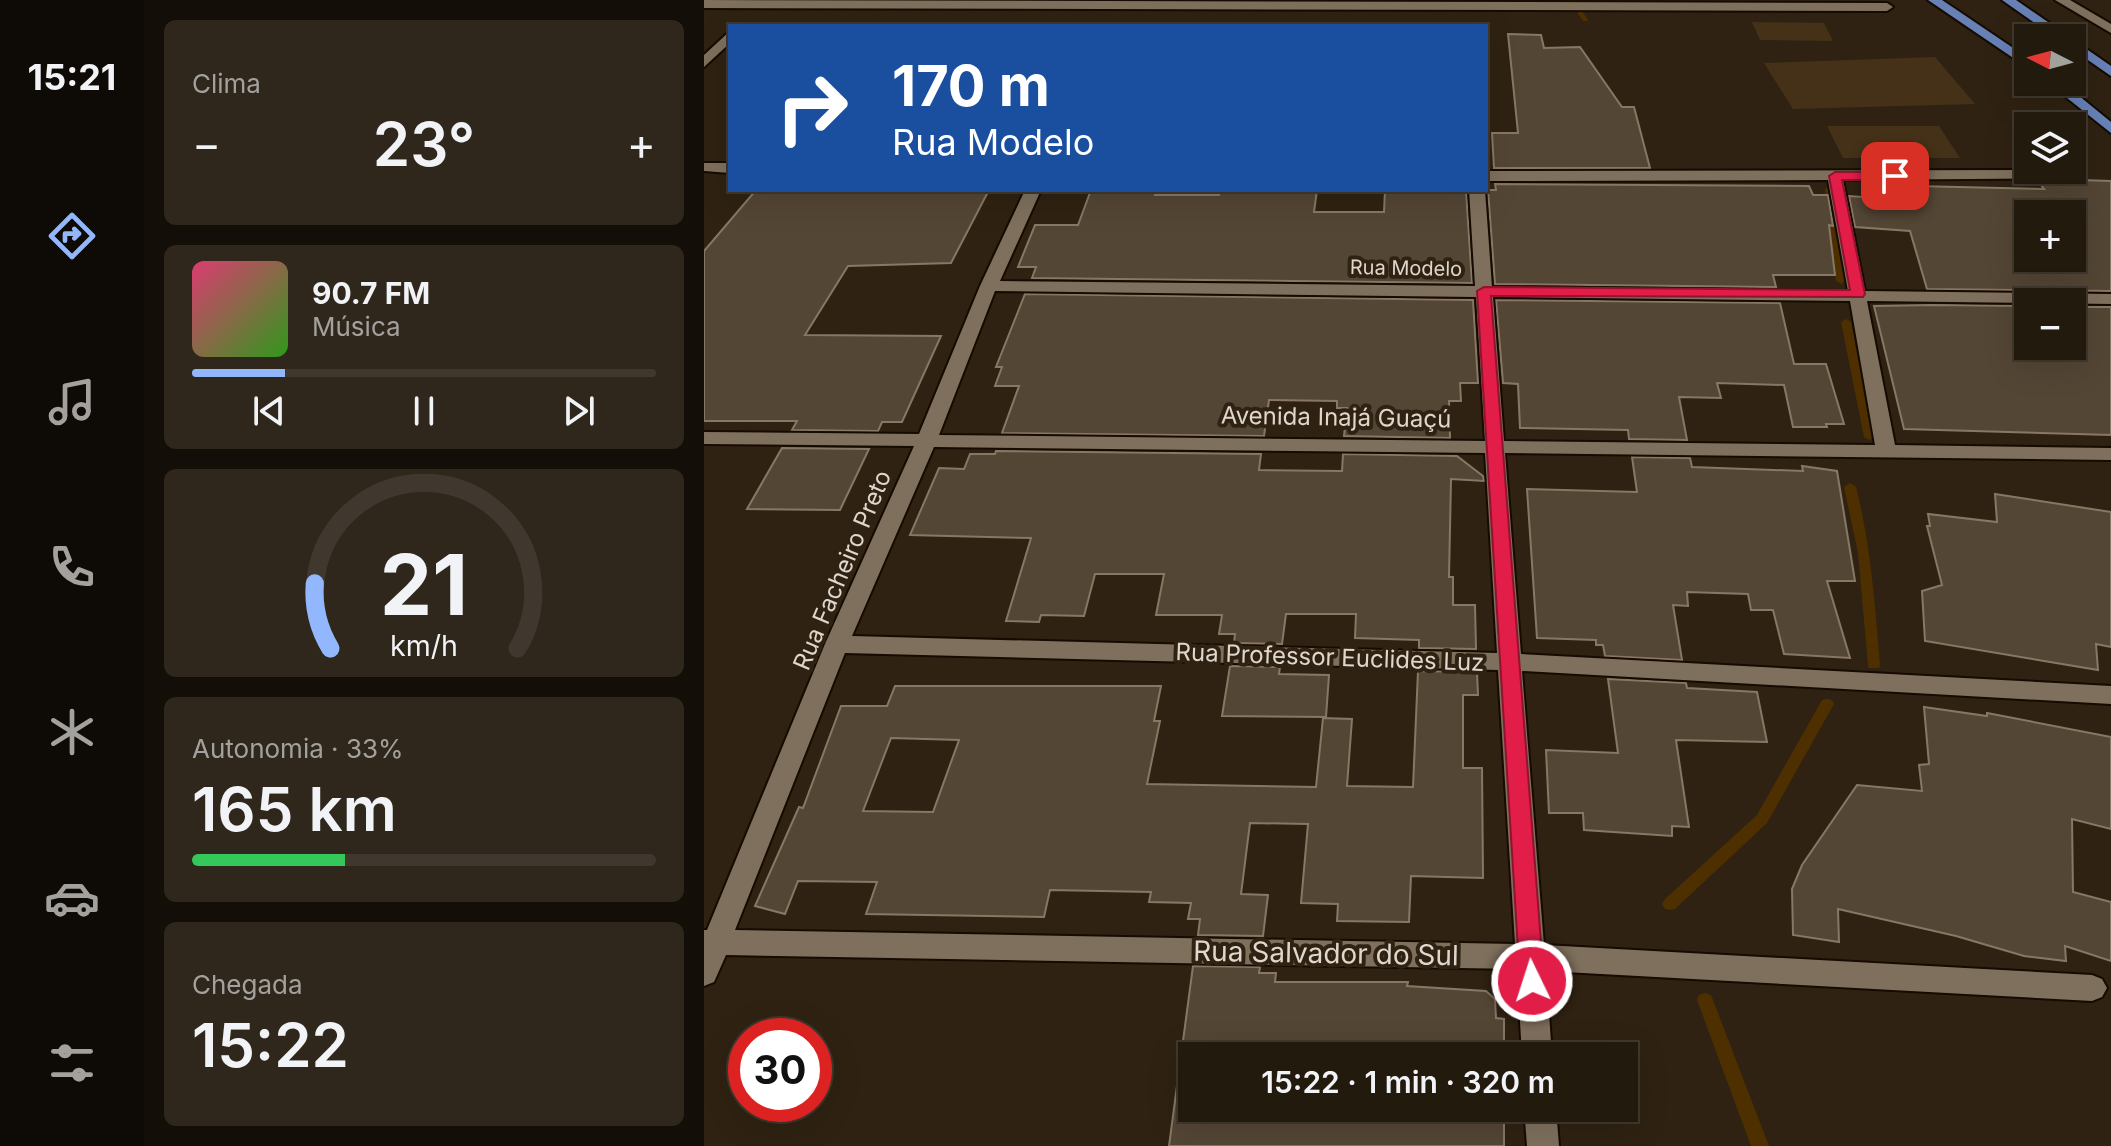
<!DOCTYPE html>
<html lang="pt">
<head>
<meta charset="utf-8">
<style>
	:root { --surface:#231a0e; --page:#2f271c; --text:#f1f3f6; --muted:#a3a19e; --line:#40382e; --accent:#92b7fd }
	body { margin:0; font-family:Inter,sans-serif; background:var(--page); color:var(--text); height:100vh; display:flex; flex-direction:column; font-size:30px; white-space:nowrap }
	* { box-sizing:border-box; margin:0 }
	p { font-size:26px; color:var(--muted) }
	.icon { flex:none; width:44px; height:44px; fill:none; stroke:currentColor; stroke-width:2; stroke-linecap:round; stroke-linejoin:round }
	.map { position:relative; flex:1; overflow:hidden }
	.drawer { display:flex; flex-direction:column; gap:20px; padding:20px; background:#130e08; width:560px }
	.drawer>* { flex:none }
	.top-card { position:absolute; left:24px; top:24px; width:760px; height:168px; border-radius:0px; box-shadow:0 8px 32px #0002,0 0 0 2px var(--line); background:#1a4fa0; color:#fff; overflow:hidden }
	.needle { width:52px; rotate:276deg }
	.fabs { position:absolute; left:1310px; top:24px; display:grid; gap:16px }
	.fabs a { display:grid; place-items:center; width:72px; height:72px; border-radius:0px; background:var(--surface); box-shadow:0 8px 32px #0002,0 0 0 2px var(--line); font-size:40px }
	.speed { position:absolute; left:24px; top:1018px; display:flex; gap:16px; font-size:40px; font-weight:700; text-align:center }
	.speed>* { display:grid; place-content:center; width:104px; height:104px; border-radius:50%; background:var(--surface); box-shadow:0 8px 32px #0002,0 0 0 2px var(--line); line-height:1 }
	.speed .limit { border:12px solid #d22; background:#fff; color:#111 }
	.pin { position:absolute; display:grid; place-items:center; width:68px; height:68px; color:#fff; margin:-34px; border-radius:16px; box-shadow:0 4px 12px #0006 }
	.me { position:absolute; width:88px; margin:-44px; rotate:356deg; stroke-linejoin:round; filter:drop-shadow(0 0 6px #0008) }
	.turn { display:flex; align-items:center; gap:28px; height:168px; padding:0 32px; font-size:36px }
	.turn .icon { width:104px; height:104px; stroke-width:2.5 }
	.turn b { display:block; font-size:56px; line-height:68px }
	.big { font-size:60px; font-weight:600; line-height:1.1 }
	.drawer .card { flex:1; display:flex; flex-direction:column; justify-content:center; gap:12px; min-width:0; padding:0 28px; border-radius:12px; background:var(--page) }
	.drawer .dial { align-items:center; gap:0 }
	.dial svg { height:208px; overflow:visible; fill:none; stroke:var(--line); stroke-width:7; stroke-linecap:round; text-anchor:middle }
	.dial text { fill:var(--text); stroke:none }
	.song { display:flex; align-items:center; gap:24px }
	.cover { width:96px; height:96px; border-radius:12px; background:linear-gradient(135deg,hsl(340 70% 55%),hsl(110 70% 35%)) }
	.played { height:8px; border-radius:4px; background:linear-gradient(90deg,var(--accent) 20%,var(--line) 20%) }
	.keys { display:flex; justify-content:space-around; direction:ltr }
	.heat { display:flex; justify-content:space-between; align-items:center; font-size:44px; direction:ltr }
	.charge { height:12px; border-radius:6px; background:linear-gradient(90deg,#34c759 33%,var(--line) 0) }
	.trip { position:absolute; left:474px; top:1042px; width:460px; height:80px; border-radius:0px; background:var(--surface); box-shadow:0 8px 32px #0002,0 0 0 2px var(--line); font-weight:600; line-height:80px; text-align:center }
	main { display:flex; flex:1; min-height:0 }
	.tabs { display:flex; flex-direction:column; width:144px; justify-content:space-around; align-items:center; background:#0e0a06; color:var(--muted) }
	.tabs .icon { width:56px; height:56px }
	.tabs .current { color:var(--accent) }
	.tabs b { font-size:36px; color:var(--text) }
	.map>svg:first-child { display:block }
	.green { fill:#453117 }
	.lines { fill:none; stroke-linecap:round; stroke-linejoin:round }
	.stream { fill:#4d2f00; fill-rule:evenodd }
	.building { fill:#544635; stroke:#877865; stroke-width:2; fill-rule:evenodd }
	.minor-casing { stroke:#160b01; stroke-width:4 }
	.tertiary-casing { stroke:#160b01; stroke-width:4 }
	.primary-casing { stroke:#160b01; stroke-width:4 }
	.minor { fill:#7f705d; fill-rule:evenodd }
	.tertiary { fill:#7f705d; fill-rule:evenodd }
	.primary { fill:#6781b7; fill-rule:evenodd }
	.route { fill:#e11d48; stroke:#92132f; stroke-width:2 }
	.labels { text-anchor:middle; dominant-baseline:central; stroke-width:8; stroke-linejoin:round; paint-order:stroke }
	.far-street-label { font-size:20px; fill:#dfd6cc; stroke:#2f2212 }
	.street-label { font-size:24px; fill:#dfd6cc; stroke:#2f2212 }
	.near-street-label { font-size:28px; fill:#dfd6cc; stroke:#2f2212 }
</style>
</head>
<body>
<main>
<nav class="tabs">
<b>15:21</b>
<svg class="icon current" aria-label="directions" viewBox="0 0 24 24"><path d="M12 3l9 9-9 9-9-9zM9 14v-3h6M13 9l2 2-2 2"/></svg>
<svg class="icon" aria-label="music" viewBox="0 0 24 24"><path d="M9 18V5l10-2v13"/><circle cx="6" cy="18" r="3"/><circle cx="16" cy="16" r="3"/></svg>
<svg class="icon" aria-label="phone" viewBox="0 0 24 24"><path d="M5 4h4l2 5-3 2q2 4 5 5l2-3 5 2v4C11 20 4 13 5 4z"/></svg>
<svg class="icon" aria-label="climate" viewBox="0 0 24 24"><path d="M12 3v18M4 7l16 10M4 17L20 7"/></svg>
<svg class="icon" aria-label="car" viewBox="0 0 24 24"><path d="M5 17H2v-5l4-1 3-4h7l3 4 3 1v5h-3M9 17h6M6 11h13"/><circle cx="7" cy="17" r="2"/><circle cx="17" cy="17" r="2"/></svg>
<svg class="icon" aria-label="filters" viewBox="0 0 24 24"><path d="M4 7h16M4 17h16"/><circle cx="9" cy="7" r="2"/><circle cx="15" cy="17" r="2"/></svg>
</nav>
<section class="drawer">
<div class="card"><p>Clima</p>
<div class="heat"><a>−</a><b class="big">23°</b><a>+</a></div>
</div>
<div class="card">
<div class="song"><i class="cover"></i><div><b>90.7 FM</b><p>Música</p></div></div>
<div class="played"></div>
<div class="keys"><svg class="icon" aria-label="previous" viewBox="0 0 24 24"><path d="M18 5L8 12l10 7zM5 5v14"/></svg><svg class="icon" aria-label="pause" viewBox="0 0 24 24"><path d="M8 5v14M16 5v14"/></svg><svg class="icon" aria-label="next" viewBox="0 0 24 24"><path d="M6 5l10 7-10 7zM19 5v14"/></svg></div>
</div>
<div class="card dial"><svg viewBox="0 0 100 80">
<path d="M14 69A42 42 0 1 1 86 69"/>
<path d="M14 69A42 42 0 0 1 8 44" stroke="#92b7fd"/>
<text x="50" y="56" font-size="32" font-weight="700">21</text>
<text x="50" y="72" font-size="11">km/h</text>
</svg></div>
<div class="card"><p>Autonomia · 33%</p><b class="big">165 km</b><div class="charge"></div></div>
<div class="card"><p>Chegada</p><b class="big">15:22</b></div>
</section>
<div class="map">
<svg width="1407" height="1146" viewBox="0 0 1407 1146">
	<rect width="100%" height="100%" fill="#2f2212"/>
	<g class="green">
		<polygon points="1048,22 1120,23 1129,41 1056,40"/>
		<polygon points="1231,57 1271,104 1089,109 1060,63"/>
		<polygon points="1123,126 1235,126 1256,158 1139,158"/>
	</g>
	<g class="lines">
		<g class="stream">
			<polygon points="865,0 871,0 884,20 883,21 879,21"/>
			<polygon points="1125,186 1129,189 1142,281 1137,284 1132,281 1121,189"/>
			<polygon points="1142,319 1147,322 1170,437 1165,440 1160,437 1137,322"/>
			<path d="M1146,483L1152,487C1167,546 1171,605 1176,665L1175,668H1165L1164,665L1154,553L1140,487Z"/>
			<polygon points="1123,699 1128,700 1130,704 1063,823 971,909 966,910 961,909 958,904 961,899 1053,815 1118,700"/>
			<polygon points="1001,993 1007,995 1009,1000 1065,1146 1047,1146 993,1000 995,995"/>
		</g>
	</g>
	<g class="building">
		<polygon points="804,34 837,35 840,48 876,47 918,107 930,107 946,168 790,168 788,133 814,133"/>
		<path d="M1377,180L1407,181V291L1223,289L1206,231L1151,227L1145,196L1173,198L1172,191H1214L1212,186L1340,189L1334,181ZM1324,214H1368V258H1324Z"/>
		<polygon points="791,184 1105,186 1109,195 1124,195 1129,226 1125,225 1131,275 1069,275 1072,287 791,284 784,190 792,190"/>
		<polygon points="52,190 285,190 247,263 144,266 101,335 237,336 198,422 178,422 174,431 88,430 93,421 0,421 0,251"/>
		<polygon points="387,190 453,190 451,195 515,195 516,190 613,190 610,212 680,212 681,190 762,190 768,283 328,278 332,267 314,267 331,225 374,225"/>
		<polygon points="321,294 769,300 774,383 756,383 757,401 745,401 746,438 640,436 643,408 633,408 633,401 565,400 560,436 298,433 315,386 291,386 298,367 292,367"/>
		<polygon points="792,300 1076,303 1090,364 1122,364 1140,424 1122,424 1123,427 1089,427 1080,385 1013,383 1017,398 975,397 983,440 925,439 924,430 816,428 814,384 799,383"/>
		<polygon points="1227,305 1324,306 1324,346 1368,346 1368,307 1407,307 1407,435 1200,429 1170,306"/>
		<polygon points="78,448 165,449 136,510 43,509"/>
		<polygon points="292,451 557,454 555,470 638,471 639,454 753,456 779,476 780,481 747,479 745,577 749,577 749,605 771,605 772,649 715,648 715,640 651,638 652,614 582,614 578,644 530,643 531,634 515,634 518,615 452,615 460,574 391,574 380,616 337,615 335,622 302,621 327,538 206,535 235,468 260,469 266,454 291,454"/>
		<polygon points="928,457 986,458 988,467 1099,471 1098,466 1133,471 1151,581 1123,581 1146,658 1080,654 1069,610 1047,610 1044,594 983,592 984,606 969,605 978,660 901,656 899,645 892,645 892,640 833,638 823,489 933,492"/>
		<polygon points="1291,494 1407,512 1407,647 1392,644 1394,670 1221,641 1218,591 1238,585 1223,526 1226,526 1224,514 1293,522"/>
		<polygon points="526,666 576,667 575,674 625,675 622,717 518,716"/>
		<path d="M714,671L773,672L774,695H759V768H778L779,878L707,876L705,922L633,921L634,904L597,903L604,824L546,823L537,894L564,895L559,936L494,935L496,919H484L487,903L445,902L447,892L346,890L340,917L162,914L173,882L94,881L81,914L51,906L95,807L99,808L137,706H183L191,686H457L450,721H456L443,784L612,787L619,718L648,719L643,786L709,787ZM187,738L255,740L229,812L159,811Z"/>
		<polygon points="904,679 982,683 983,688 1053,692 1063,742 972,740 985,827 968,826 968,836 880,830 879,813 845,813 842,750 914,753"/>
		<polygon points="1220,707 1283,716 1283,713 1407,737 1407,829 1368,819 1369,892 1407,902 1407,961 1361,946 1362,961 1320,956 1252,936 1134,909 1135,942 1089,935 1088,889 1098,865 1153,785 1218,791 1215,765 1225,764"/>
		<polygon points="489,966 556,967 555,973 572,973 571,982 704,982 703,986 782,991 791,999 792,1018 800,1019 800,1056 488,1056 488,1108 800,1108 800,1146 465,1146"/>
	</g>
	<g class="lines">
		<defs>
			<g id="minor">
				<polygon points="0,0 1183,3 1189,7 1183,11 0,8"/>
				<polygon points="26,31 26,43 0,67 0,55"/>
				<polygon points="0,163 26,163 26,173 0,171"/>
				<path d="M1370,170L1378,175L1375,178L1139,180L1161,291L1407,294V304L1163,301L1191,445L1407,448V460L801,453L817,654L1407,686V704L818,671L840,945L1388,975L1398,979L1403,988L1398,997L1388,1001L842,971L848,1056H818L813,969L22,955L10,982L0,986V930H3L121,644L210,446L0,444V432L215,434L276,286L321,190H337L296,281L771,286L765,190H781L788,287L1144,291L1124,180L782,181V171ZM291,291L772,297L781,441L235,435ZM789,297L1146,301L1171,445L800,441ZM230,447L781,453L793,653L148,636ZM141,653L794,670L811,944L31,930Z"/>
				<polygon points="820,1108 852,1108 855,1146 823,1146"/>
			</g>
			<polygon id="tertiary" points="1351,0 1366,0 1407,24 1407,33"/>
			<g id="primary">
				<polygon points="1224,0 1238,0 1324,58 1324,68"/>
				<polygon points="1298,0 1312,0 1367,38 1352,38"/>
				<polygon points="1368,39 1407,66 1407,76 1368,49"/>
				<polygon points="1343,82 1358,82 1407,122 1407,133"/>
			</g>
		</defs>
		<use href="#minor" class="minor-casing"/>
		<use href="#tertiary" class="tertiary-casing"/>
		<use href="#primary" class="primary-casing"/>
		<use href="#minor" class="minor"/>
		<use href="#tertiary" class="tertiary"/>
		<use href="#primary" class="primary"/>
	</g>
	<polygon class="route" points="1131,172 1191,172 1197,176 1191,180 1138,180 1161,294 1159,297 787,296 840,981 836,989 828,992 819,989 816,981 773,291 780,287 1146,290 1125,176"/>
	<g class="labels">
		<g class="far-street-label">
			<text transform="translate(702 268) rotate(1)">Rua Modelo</text>
		</g>
		<g class="street-label">
			<text transform="translate(632 417) rotate(1)">Avenida Inajá Guaçú</text>
			<text transform="translate(138 570) rotate(-67)">Rua Facheiro Preto</text>
			<text transform="translate(626 657) rotate(2)">Rua Professor Euclides Luz</text>
		</g>
		<g class="near-street-label">
			<text transform="translate(622 953) rotate(1)">Rua Salvador do Sul</text>
		</g>
	</g>
</svg>
<div class="fabs">
<a><svg class="needle" viewBox="-14 -14 28 28"><path d="M0-13l5 13h-10z" fill="#e53935"/><path d="M0 13l5-13h-10z" fill="#a3a19e"/></svg></a>
<a><svg class="icon" aria-label="layers" viewBox="0 0 24 24"><path d="M12 4l9 5-9 5-9-5zM3 14l9 5 9-5"/></svg></a>
<a>+</a>
<a>−</a>
</div>
<div class="speed"><div class="limit">30</div></div>
<div class="pin" style="left:1191px;top:176px;background:#d93025"><svg class="icon" aria-label="arrive" viewBox="0 0 24 24"><path d="M6 21V4h12l-3 4 3 4H6"/></svg></div>
<svg class="me" style="left:828px;top:981px" viewBox="-20 -20 40 40"><circle r="17" fill="#e11d48" stroke="#fff" stroke-width="3"/><path d="M0-11L8 9 0 5-8 9z" fill="#fff"/></svg>
<div class="trip">15:22 · 1 min · 320 m</div>
<div class="top-card">
<div class="turn"><svg class="icon" aria-label="right" viewBox="0 0 24 24"><path d="M7 20v-9h11M14 6l5 5-5 5"/></svg><div><b>170 m</b>Rua Modelo</div></div>
</div>
</div>
</main>
</body>
</html>
